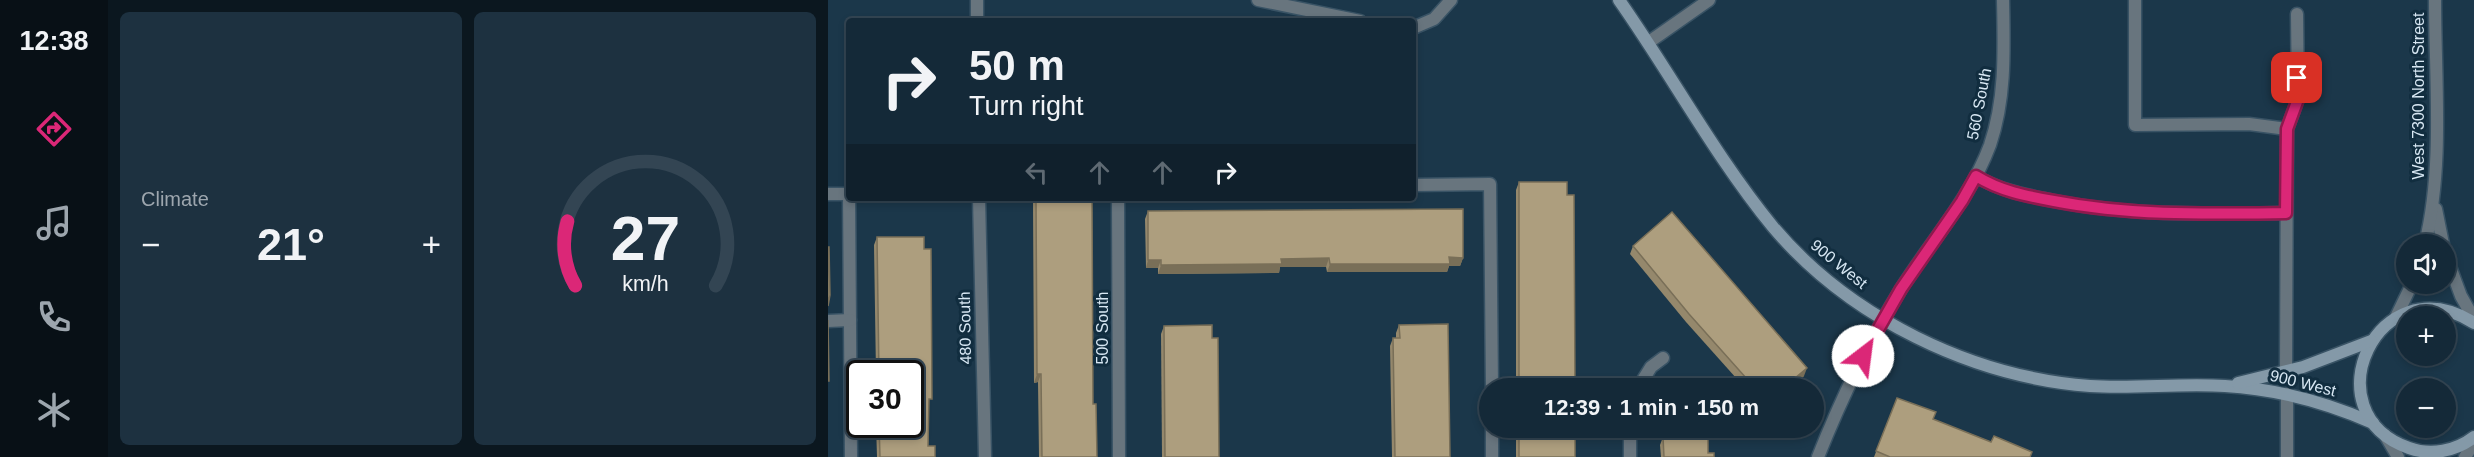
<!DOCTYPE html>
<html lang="en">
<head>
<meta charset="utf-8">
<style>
	:root { --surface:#142938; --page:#1d3140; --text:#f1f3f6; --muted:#9da6ae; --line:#334553; --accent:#db2777 }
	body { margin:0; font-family:Arial,sans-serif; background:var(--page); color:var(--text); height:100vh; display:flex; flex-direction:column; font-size:22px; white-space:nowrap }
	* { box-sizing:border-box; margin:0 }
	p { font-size:20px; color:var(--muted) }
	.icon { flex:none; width:33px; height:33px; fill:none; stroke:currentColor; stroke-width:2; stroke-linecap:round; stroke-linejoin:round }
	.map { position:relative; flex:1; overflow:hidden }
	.panel { display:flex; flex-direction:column; gap:12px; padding:12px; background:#0b171f; width:720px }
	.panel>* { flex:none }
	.guide { position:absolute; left:18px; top:18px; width:570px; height:183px; border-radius:6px; box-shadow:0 3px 9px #0003,0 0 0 2px var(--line); background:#142938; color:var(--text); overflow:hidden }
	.buttons { position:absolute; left:1568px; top:234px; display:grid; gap:12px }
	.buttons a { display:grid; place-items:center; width:60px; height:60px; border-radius:50%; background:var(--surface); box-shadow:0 3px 9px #0003,0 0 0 2px var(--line); font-size:30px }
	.speed { position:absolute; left:18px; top:360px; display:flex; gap:12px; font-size:30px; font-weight:700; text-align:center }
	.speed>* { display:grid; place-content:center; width:78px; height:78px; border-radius:50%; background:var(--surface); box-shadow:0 3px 9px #0003,0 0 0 2px var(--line); line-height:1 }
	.speed .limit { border:3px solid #111; border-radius:9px; background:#fff; color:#111 }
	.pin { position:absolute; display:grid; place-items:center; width:51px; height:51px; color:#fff; margin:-26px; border-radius:12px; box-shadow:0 3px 9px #0006 }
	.me { position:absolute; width:66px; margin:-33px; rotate:30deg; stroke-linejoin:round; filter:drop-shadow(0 0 4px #0008) }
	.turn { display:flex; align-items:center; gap:21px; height:126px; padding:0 24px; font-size:27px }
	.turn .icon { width:78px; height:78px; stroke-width:2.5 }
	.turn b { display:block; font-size:42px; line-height:51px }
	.lanes { display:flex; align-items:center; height:57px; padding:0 24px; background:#0003; justify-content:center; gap:30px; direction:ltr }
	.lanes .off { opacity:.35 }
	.big { font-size:45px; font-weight:600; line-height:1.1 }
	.panel .widget { flex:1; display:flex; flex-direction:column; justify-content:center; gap:9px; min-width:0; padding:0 21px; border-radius:9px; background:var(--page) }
	.panel .dial { align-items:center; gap:0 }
	.dial svg { height:156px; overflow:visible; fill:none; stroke:var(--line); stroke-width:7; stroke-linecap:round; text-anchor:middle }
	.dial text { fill:var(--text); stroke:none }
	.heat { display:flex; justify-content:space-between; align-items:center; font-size:33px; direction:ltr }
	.panel .tiles { flex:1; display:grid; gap:12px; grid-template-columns:repeat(2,1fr) }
	.trip { position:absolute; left:651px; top:378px; width:345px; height:60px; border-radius:30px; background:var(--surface); box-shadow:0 3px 9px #0003,0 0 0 2px var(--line); font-weight:600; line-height:60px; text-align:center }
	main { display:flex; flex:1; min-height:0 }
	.menu { display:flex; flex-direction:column; width:108px; justify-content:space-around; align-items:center; background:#081016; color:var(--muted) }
	.menu .icon { width:42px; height:42px }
	.menu .selected { color:var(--accent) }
	.menu b { font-size:27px; color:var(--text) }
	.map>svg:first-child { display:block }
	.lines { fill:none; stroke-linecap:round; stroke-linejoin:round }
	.lane-casing { stroke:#395365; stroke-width:15 }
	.street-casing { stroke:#395365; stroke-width:15 }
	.secondary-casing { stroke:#395365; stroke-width:15 }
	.lane { stroke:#68757e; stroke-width:12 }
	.street { stroke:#68757e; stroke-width:12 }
	.secondary { stroke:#8499a8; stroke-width:12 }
	.wall { fill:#95886c }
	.shaded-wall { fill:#796f58 }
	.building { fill:#ad9e7e; stroke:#796f58; stroke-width:1.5 }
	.route-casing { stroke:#8e194d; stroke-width:15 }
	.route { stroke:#db2777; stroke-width:10 }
	.labels { text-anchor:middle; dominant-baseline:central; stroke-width:6; stroke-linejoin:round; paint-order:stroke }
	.street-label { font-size:16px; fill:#d7e7f3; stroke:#112d3f }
</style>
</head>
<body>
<main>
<nav class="menu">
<b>12:38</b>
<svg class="icon selected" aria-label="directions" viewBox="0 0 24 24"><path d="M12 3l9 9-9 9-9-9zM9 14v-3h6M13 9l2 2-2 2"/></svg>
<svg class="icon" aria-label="music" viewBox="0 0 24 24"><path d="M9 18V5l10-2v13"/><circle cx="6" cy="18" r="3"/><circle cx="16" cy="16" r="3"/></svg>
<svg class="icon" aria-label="phone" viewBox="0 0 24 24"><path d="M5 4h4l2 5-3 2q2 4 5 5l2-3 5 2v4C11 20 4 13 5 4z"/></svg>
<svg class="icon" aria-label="climate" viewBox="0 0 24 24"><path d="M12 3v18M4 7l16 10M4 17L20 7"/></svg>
</nav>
<section class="panel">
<div class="tiles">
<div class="widget"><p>Climate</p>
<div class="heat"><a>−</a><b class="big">21°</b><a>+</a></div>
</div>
<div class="widget dial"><svg viewBox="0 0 100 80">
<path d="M14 69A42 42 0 1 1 86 69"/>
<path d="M14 69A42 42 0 0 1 10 36" stroke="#db2777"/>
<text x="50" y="56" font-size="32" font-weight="700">27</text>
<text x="50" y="72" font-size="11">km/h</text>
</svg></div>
</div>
</section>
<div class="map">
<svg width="1646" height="457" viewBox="0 0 1646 457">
	<rect width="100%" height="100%" fill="#1b374a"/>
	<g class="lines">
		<defs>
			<g id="lane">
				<polyline points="430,0 532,21"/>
				<polyline points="1307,0 1307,125 1421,124 1459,129"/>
				<polyline points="585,28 606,19 623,0"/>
				<polyline points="821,42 881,0"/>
				<path d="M1148,176C1172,191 1198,195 1226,201C1303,216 1380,214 1458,213"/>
				<polyline points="21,194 23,457"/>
				<polyline points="0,321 22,320"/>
				<polyline points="1458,372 1459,129 1470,99 1469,14"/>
				<polyline points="810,388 823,367 835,358"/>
				<polyline points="802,428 802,457"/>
				<polyline points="1459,457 1459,394"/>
			</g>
			<g id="street">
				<polyline points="149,0 149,21"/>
				<polyline points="585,185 662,184 664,388"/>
				<polyline points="0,194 21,194"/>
				<polyline points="151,198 157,457"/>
				<polyline points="290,198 291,457"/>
				<polyline points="1608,209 1615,244"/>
				<path d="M1597,244C1616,166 1607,80 1607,0"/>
				<polyline points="1617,253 1633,296 1646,319"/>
				<polyline points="1568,317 1584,284"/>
				<polyline points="664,428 664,457"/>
				<polyline points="1557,435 1570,457"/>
				<path d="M990,457C1013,399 1040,343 1073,289C1103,241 1142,199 1162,145C1178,98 1176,49 1175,0"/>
				<polyline points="1637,457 1646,442"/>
			</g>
			<g id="secondary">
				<path d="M791,0C843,74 887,156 945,227C1022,318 1144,377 1262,386C1307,389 1352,383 1397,386C1449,389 1497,402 1545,423"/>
				<path d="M1646,323C1550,262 1481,413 1581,448C1603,456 1628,451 1646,437"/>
				<polyline points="1410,383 1475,367 1543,341"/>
			</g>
		</defs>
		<use href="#lane" class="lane-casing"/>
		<use href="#street" class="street-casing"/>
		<use href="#secondary" class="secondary-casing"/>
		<use href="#lane" class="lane"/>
		<use href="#street" class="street"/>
		<use href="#secondary" class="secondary"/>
	</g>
	<g class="wall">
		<polygon points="691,182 747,388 688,388 688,190"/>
		<polygon points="206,198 264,198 265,404 269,457 211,457 210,382 206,383 205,201"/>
		<polygon points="320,211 635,258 632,266 621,266 619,272 499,272 498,267 452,267 451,273 330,274 330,268 318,268 317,219"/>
		<polygon points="49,237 101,407 100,446 107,457 49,457 48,424 82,424 82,374 48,374 46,245"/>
		<polygon points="805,246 976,376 962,388 917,388 858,322 802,254"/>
		<polygon points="571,325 622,457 564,457 562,346 565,338 568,338 568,333"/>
		<polygon points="336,326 384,338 391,457 334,457 333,334"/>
		<polygon points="1069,398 1105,419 1202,457 1046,457"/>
		<rect x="688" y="428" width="59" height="29"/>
		<polygon points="835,437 880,453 886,457 833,457 832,445"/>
	</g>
	<g class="shaded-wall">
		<polygon points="621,257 635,258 632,266 621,266 619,272 499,272 502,264"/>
		<polygon points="501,258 498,267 452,267 451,273 330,274 333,265 453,259"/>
		<polygon points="320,260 333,260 330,268 318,268"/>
		<polygon points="979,368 976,376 962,388 955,388"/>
		<polygon points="209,374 213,374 210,382 206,383"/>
	</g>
	<g class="building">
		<polygon points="691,182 739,182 739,195 746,195 747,388 691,388"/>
		<polygon points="208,198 264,198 265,404 268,404 269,457 214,457 213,374 209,374"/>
		<polygon points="635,209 635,258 621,257 622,264 502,264 501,258 453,259 454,264 333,265 333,260 320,260 320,211"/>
		<polygon points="844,212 979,368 955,388 927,388 861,314 805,246"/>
		<polygon points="49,237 96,237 96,249 103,249 104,399 101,399 100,446 107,446 107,457 52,457 51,424 82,424 82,374 51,374"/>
		<polygon points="0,247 1,247 2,295 0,306"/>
		<polygon points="0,320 1,381 0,381"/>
		<polygon points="620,324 622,457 567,457 565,338 572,338 571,325"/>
		<polygon points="384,325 384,338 390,338 391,457 337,457 336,326"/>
		<polygon points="1069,398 1108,412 1105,419 1163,442 1166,436 1204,452 1202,457 1062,457 1048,451"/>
		<rect x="691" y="428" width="56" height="29"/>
		<polygon points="835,437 880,437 880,453 886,453 886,457 836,457"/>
	</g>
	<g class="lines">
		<defs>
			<path id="route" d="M1035,356L1073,289L1134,201L1148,176C1172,191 1198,196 1226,201C1303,216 1380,214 1458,213L1459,129L1470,99L1469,78"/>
		</defs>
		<use href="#route" class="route-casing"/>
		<use href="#route" class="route"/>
	</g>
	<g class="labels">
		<g class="street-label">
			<text transform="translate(1590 96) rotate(-90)">West 7300 North Street</text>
			<text transform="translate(1151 104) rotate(-79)">560 South</text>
			<text transform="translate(1011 264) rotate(39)">900 West</text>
			<text transform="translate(137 328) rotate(-91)">480 South</text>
			<text transform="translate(274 328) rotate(-90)">500 South</text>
			<text transform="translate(1475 383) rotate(14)">900 West</text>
		</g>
	</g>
</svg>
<div class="buttons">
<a><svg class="icon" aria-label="sound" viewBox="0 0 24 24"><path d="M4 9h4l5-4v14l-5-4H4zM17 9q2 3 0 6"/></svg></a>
<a>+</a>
<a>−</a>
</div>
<div class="speed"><div class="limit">30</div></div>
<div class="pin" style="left:1469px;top:78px;background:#d93025"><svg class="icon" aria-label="arrive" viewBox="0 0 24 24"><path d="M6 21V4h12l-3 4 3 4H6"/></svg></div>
<svg class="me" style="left:1035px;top:356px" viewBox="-20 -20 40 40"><circle r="19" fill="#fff"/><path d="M0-13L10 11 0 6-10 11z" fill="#db2777"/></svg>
<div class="trip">12:39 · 1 min · 150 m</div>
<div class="guide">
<div class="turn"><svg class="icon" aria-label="right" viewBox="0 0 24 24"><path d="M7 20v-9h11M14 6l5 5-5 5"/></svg><div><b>50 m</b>Turn right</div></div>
<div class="lanes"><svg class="icon off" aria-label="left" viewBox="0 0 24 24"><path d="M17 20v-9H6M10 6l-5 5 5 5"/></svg><svg class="icon off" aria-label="ahead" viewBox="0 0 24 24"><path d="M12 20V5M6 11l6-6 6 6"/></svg><svg class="icon off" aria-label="ahead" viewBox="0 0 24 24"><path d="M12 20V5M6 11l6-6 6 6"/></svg><svg class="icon" aria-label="right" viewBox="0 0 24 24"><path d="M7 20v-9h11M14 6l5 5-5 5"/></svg></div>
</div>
</div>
</main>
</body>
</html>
